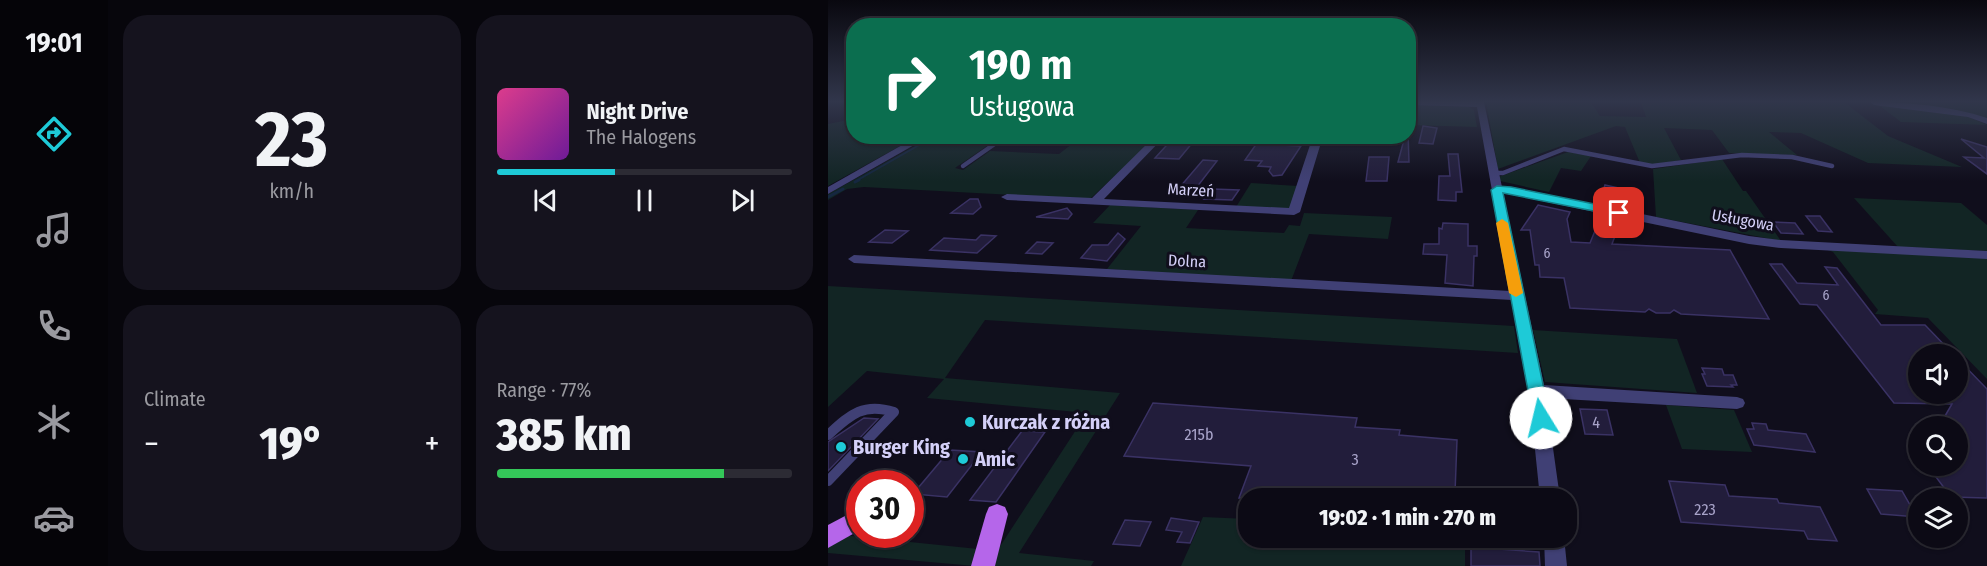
<!DOCTYPE html>
<html lang="en">
<head>
<meta charset="utf-8">
<style>
	:root { --surface:#0c0a15; --page:#15131e; --text:#f1f3f6; --muted:#9a9aa0; --line:#2c2b34; --accent:#1ecad7 }
	body { margin:0; font-family:"Fira Sans Condensed",sans-serif; background:var(--page); color:var(--text); height:100vh; display:flex; flex-direction:column; font-size:22px; white-space:nowrap }
	* { box-sizing:border-box; margin:0 }
	p { font-size:20px; color:var(--muted) }
	.icon { flex:none; width:33px; height:33px; fill:none; stroke:currentColor; stroke-width:2; stroke-linecap:round; stroke-linejoin:round }
	.map { position:relative; flex:1; overflow:hidden }
	.side { display:flex; flex-direction:column; gap:15px; padding:15px; background:#07060c; width:720px }
	.side>* { flex:none }
	.top-card { position:absolute; left:18px; top:18px; width:570px; height:126px; border-radius:24px; box-shadow:0 2px 4px #0004,0 0 0 2px var(--line); background:#0b6e4f; color:#fff; overflow:hidden }
	.controls { position:absolute; left:1080px; top:344px; display:grid; gap:12px }
	.controls a { display:grid; place-items:center; width:60px; height:60px; border-radius:50%; background:var(--surface); box-shadow:0 2px 4px #0004,0 0 0 2px var(--line); font-size:30px }
	.speed { position:absolute; left:18px; top:470px; display:flex; gap:12px; font-size:30px; font-weight:700; text-align:center }
	.speed>* { display:grid; place-content:center; width:78px; height:78px; border-radius:50%; background:var(--surface); box-shadow:0 2px 4px #0004,0 0 0 2px var(--line); line-height:1 }
	.speed .limit { border:9px solid #d22; background:#fff; color:#111 }
	.pin { position:absolute; display:grid; place-items:center; width:51px; height:51px; color:#fff; margin:-26px; border-radius:12px; box-shadow:0 3px 9px #0006 }
	.me { position:absolute; width:66px; margin:-33px; rotate:351deg; stroke-linejoin:round; filter:drop-shadow(0 0 4px #0008) }
	.turn { display:flex; align-items:center; gap:21px; height:126px; padding:0 24px; font-size:27px }
	.turn .icon { width:78px; height:78px; stroke-width:2.5 }
	.turn b { display:block; font-size:42px; line-height:51px }
	.big { font-size:45px; font-weight:800; line-height:1.1 }
	.side .tile { flex:1; display:flex; flex-direction:column; justify-content:center; gap:9px; min-width:0; padding:0 21px; border-radius:24px; background:var(--page) }
	.side .dial { align-items:center; gap:0 }
	.dial b { font-size:78px; line-height:1 }
	.song { display:flex; align-items:center; gap:18px }
	.cover { width:72px; height:72px; border-radius:9px; background:linear-gradient(135deg,hsl(330 70% 55%),hsl(280 70% 35%)) }
	.played { height:6px; border-radius:3px; background:linear-gradient(90deg,var(--accent) 40%,var(--line) 40%) }
	.keys { display:flex; justify-content:space-around; direction:ltr }
	.heat { display:flex; justify-content:space-between; align-items:center; font-size:33px; direction:ltr }
	.charge { height:9px; border-radius:4px; background:linear-gradient(90deg,#34c759 77%,var(--line) 0) }
	.side .tiles { flex:1; display:grid; gap:15px; grid-template-columns:repeat(2,1fr) }
	.trip { position:absolute; left:410px; top:488px; width:339px; height:60px; border-radius:24px; background:var(--surface); box-shadow:0 2px 4px #0004,0 0 0 2px var(--line); font-weight:800; line-height:60px; text-align:center }
	main { display:flex; flex:1; min-height:0 }
	.menu { display:flex; flex-direction:column; width:108px; justify-content:space-around; align-items:center; background:#050408; color:var(--muted) }
	.menu .icon { width:42px; height:42px }
	.menu .current { color:var(--accent) }
	.menu b { font-size:27px; color:var(--text) }
	.map>svg:first-child { display:block }
	.green { fill:#122524 }
	.lines { fill:none; stroke-linecap:round; stroke-linejoin:round }
	.stream-far1 { stroke:#152740; stroke-width:2 }
	.stream { stroke:#152740; stroke-width:3 }
	.building { fill:#221d3b; stroke:#3a3264; stroke-width:1.5 }
	.lane-far1 { stroke:#404075; stroke-width:4.5 }
	.lane { stroke:#404075; stroke-width:10 }
	.street { fill:#404075; fill-rule:evenodd }
	.primary { fill:#b566ea; fill-rule:evenodd }
	.route { fill:#1ecad7; stroke:#14838c; stroke-width:1.5 }
	.slow { fill:#f59e0b }
	.poi-dot { fill:#1ecad7; stroke:#100e1c; stroke-width:2 }
	.labels { text-anchor:middle; dominant-baseline:central; stroke-width:6; stroke-linejoin:round; paint-order:stroke }
	.number-label { font-size:14px; fill:#a8a3c9 }
	.street-label { font-size:16px; fill:#d4d0f8; stroke:#100e1c }
	.near-number-label { font-size:16px; fill:#a8a3c9 }
	.near-poi-label { font-size:20px; font-weight:bold; fill:#d4d0f8; stroke:#100e1c; text-anchor:start }
</style>
</head>
<body>
<main>
<nav class="menu">
<b>19:01</b>
<svg class="icon current" aria-label="directions" viewBox="0 0 24 24"><path d="M12 3l9 9-9 9-9-9zM9 14v-3h6M13 9l2 2-2 2"/></svg>
<svg class="icon" aria-label="music" viewBox="0 0 24 24"><path d="M9 18V5l10-2v13"/><circle cx="6" cy="18" r="3"/><circle cx="16" cy="16" r="3"/></svg>
<svg class="icon" aria-label="phone" viewBox="0 0 24 24"><path d="M5 4h4l2 5-3 2q2 4 5 5l2-3 5 2v4C11 20 4 13 5 4z"/></svg>
<svg class="icon" aria-label="climate" viewBox="0 0 24 24"><path d="M12 3v18M4 7l16 10M4 17L20 7"/></svg>
<svg class="icon" aria-label="car" viewBox="0 0 24 24"><path d="M5 17H2v-5l4-1 3-4h7l3 4 3 1v5h-3M9 17h6M6 11h13"/><circle cx="7" cy="17" r="2"/><circle cx="17" cy="17" r="2"/></svg>
</nav>
<section class="side">
<div class="tiles">
<div class="tile dial"><b>23</b><p>km/h</p></div>
<div class="tile">
<div class="song"><i class="cover"></i><div><b>Night Drive</b><p>The Halogens</p></div></div>
<div class="played"></div>
<div class="keys"><svg class="icon" aria-label="previous" viewBox="0 0 24 24"><path d="M18 5L8 12l10 7zM5 5v14"/></svg><svg class="icon" aria-label="pause" viewBox="0 0 24 24"><path d="M8 5v14M16 5v14"/></svg><svg class="icon" aria-label="next" viewBox="0 0 24 24"><path d="M6 5l10 7-10 7zM19 5v14"/></svg></div>
</div>
<div class="tile"><p>Climate</p>
<div class="heat"><a>−</a><b class="big">19°</b><a>+</a></div>
</div>
<div class="tile"><p>Range · 77%</p><b class="big">385 km</b><div class="charge"></div></div>
</div>
</section>
<div class="map">
<svg width="1159" height="566" viewBox="0 0 1159 566">
	<rect width="100%" height="100%" fill="#100e1c"/>
	<g class="green">
		<polygon points="658,102 763,102 772,116 818,117 813,102 1016,102 1060,136 1134,167 1040,163 973,133 941,132 969,155 901,153 884,130 836,128 853,160 823,165 812,163 797,127 788,126 670,169"/>
		<polygon points="1051,102 1159,102 1159,120 1145,115"/>
		<polygon points="1048,103 1136,115 1159,125 1073,122"/>
		<polygon points="581,105 641,107 646,110 649,127 581,125"/>
		<polygon points="25,119 26,136 88,137 0,186 0,124"/>
		<polygon points="103,137 166,141 127,168 135,170 162,151 231,154 253,137 328,137 262,199 36,187 19,189 0,200 0,194"/>
		<polygon points="740,152 763,156 753,171 733,168 721,192 672,181 670,177"/>
		<polygon points="894,159 915,191 918,191 953,241 828,217 825,169"/>
		<polygon points="423,183 470,186 462,209 408,207"/>
		<polygon points="1026,198 1133,203 1159,225 1159,251 1070,247"/>
		<polygon points="282,205 370,210 358,228 456,233 461,225 472,226 476,213 564,217 560,239 481,234 463,281 279,269 313,226 265,223"/>
		<polygon points="997,249 1159,257 1159,379 1100,318 1047,314 1050,310 1005,252"/>
		<polygon points="0,286 686,326 690,353 157,320 117,378 292,393 191,553 266,561 263,566 167,566 169,551 259,413 99,398 116,379 39,371 0,407"/>
		<polygon points="705,330 849,339 869,393 717,382"/>
		<polygon points="838,405 906,410 924,452 854,449"/>
		<polygon points="375,517 420,519 420,537 616,537 637,540 637,566 353,566"/>
		<polygon points="14,535 150,549 147,566 0,553 0,544"/>
	</g>
	<g class="lines">
		<polyline class="stream-far1" points="28,181 107,136"/>
		<g class="stream">
			<polyline points="27,182 31,180"/>
			<polyline points="0,197 15,189"/>
		</g>
	</g>
	<g class="building">
		<polygon points="595,126 609,128 605,144 591,143"/>
		<polygon points="580,132 581,162 570,162 577,136 580,136"/>
		<polygon points="347,136 370,136 351,159 327,158"/>
		<polygon points="1133,139 1159,147 1159,174 1136,157 1156,158"/>
		<polygon points="429,143 452,145 473,146 454,175 445,176 441,171 443,167 430,166 434,161 417,160"/>
		<polygon points="620,154 630,154 634,192 628,192 628,201 610,200 611,176 622,176"/>
		<polygon points="541,157 561,157 559,181 538,181"/>
		<polygon points="375,160 389,161 362,196 345,195"/>
		<polygon points="777,185 800,190 794,207 797,208 771,203"/>
		<polygon points="384,189 411,190 404,200 376,199"/>
		<polygon points="142,199 150,199 153,207 145,214 123,213"/>
		<polygon points="710,205 742,212 739,219 743,242 762,243 773,216 793,220 784,244 902,250 941,319 853,314 846,310 842,313 828,313 821,309 817,312 742,308 736,278 712,277 711,265 707,265 702,230 693,230"/>
		<polygon points="239,208 244,214 240,219 208,217"/>
		<polygon points="978,216 992,216 1004,232 990,231"/>
		<polygon points="945,222 967,223 975,234 953,233"/>
		<polygon points="615,223 640,224 640,246 649,246 649,256 646,256 645,286 617,283 619,255 595,254 596,244 611,244 611,228 614,229"/>
		<polygon points="57,230 80,231 64,243 41,242"/>
		<polygon points="290,233 297,239 279,261 253,258 264,245 280,245"/>
		<polygon points="153,235 168,236 149,253 102,250 116,238 148,240"/>
		<polygon points="209,242 225,243 214,254 198,253"/>
		<polygon points="942,264 954,264 969,283 1010,285 997,267 1009,268 1053,325 1097,325 1125,354 1090,354 1090,393 1130,393 1130,359 1159,389 1159,498 1123,497 1099,465 1130,465 1130,423 1122,421 1117,416 1124,404 1066,403 989,305 972,304"/>
		<polygon points="874,368 894,369 896,375 905,375 909,385 903,385 905,387 879,386 874,374 877,374"/>
		<polygon points="325,403 529,418 527,427 572,430 571,435 629,440 627,493 608,491 607,498 411,498 423,466 296,456"/>
		<polygon points="752,409 779,410 785,435 757,434"/>
		<polygon points="36,418 50,419 0,471 0,442"/>
		<polygon points="924,423 938,424 940,430 978,434 987,452 926,445 919,429 926,429"/>
		<polygon points="194,431 217,432 168,502 142,500"/>
		<polygon points="122,450 154,452 119,497 85,494"/>
		<polygon points="841,481 897,485 901,496 949,499 951,503 992,507 1009,541 980,539 976,531 853,522"/>
		<polygon points="1039,489 1074,491 1089,517 1053,514"/>
		<polygon points="343,518 371,522 362,543 349,542 354,532 338,530"/>
		<polygon points="297,520 323,522 312,546 285,544"/>
		<polygon points="643,547 711,552 712,566 643,566"/>
	</g>
	<g class="lines">
		<g class="lane-far1">
			<polyline points="135,166 178,136"/>
			<polyline points="666,173 675,173 736,149 824,166 914,155 964,157 1004,166"/>
		</g>
		<path class="lane" d="M0,435C22,415 35,402 66,412L0,481"/>
		<g class="street">
			<polygon points="580,102 656,102 674,187 683,187 921,236 953,240 1159,251 1159,259 953,248 921,244 675,193 716,385 909,397 915,399 917,403 915,407 909,409 718,398 732,498 712,498 701,391 684,300 26,263 20,259 26,255 682,291 649,107 580,105"/>
			<path d="M1042,102C1080,102 1123,106 1159,118V124L1140,117L1046,105Z"/>
			<polygon points="90,136 102,136 0,194 0,187"/>
			<polygon points="327,136 337,136 276,199 461,208 485,136 495,136 472,212 466,215 179,200 173,197 179,194 264,198"/>
			<polygon points="716,537 736,537 739,566 717,566"/>
		</g>
		<g class="primary">
			<polygon points="169,504 177,507 180,514 167,566 143,566 158,514 161,507"/>
			<polygon points="32,508 32,530 0,548 0,525"/>
		</g>
	</g>
	<linearGradient id="sky" x2="0" y2="1"><stop stop-color="#09080f"/><stop offset="0.56" stop-color="#31364b"/><stop offset="1" stop-color="#31364b" stop-opacity="0"/></linearGradient>
	<rect width="1159" height="181" fill="url(#sky)"/>
	<polygon class="route" points="669,186 683,187 791,209 797,213 791,216 675,193 722,418 720,423 713,424 707,423 705,418 663,190"/>
	<polygon class="slow" points="674,219 680,223 695,293 688,297 681,293 668,223"/>
	<g class="poi-dot">
		<circle cx="142" cy="422" r="6"/>
		<circle cx="13" cy="447" r="6"/>
		<circle cx="135" cy="459" r="6"/>
	</g>
	<g class="labels">
		<g class="number-label">
			<text x="719" y="253">6</text>
			<text x="998" y="295">6</text>
		</g>
		<g class="street-label">
			<text transform="translate(363 190) rotate(3)">Marzeń</text>
			<text transform="translate(915 220) rotate(10)">Usługowa</text>
			<text transform="translate(359 261) rotate(3)">Dolna</text>
		</g>
		<g class="near-number-label">
			<text x="768" y="422">4</text>
			<text x="371" y="434">215b</text>
			<text x="527" y="459">3</text>
			<text x="877" y="509">223</text>
		</g>
		<g class="near-poi-label">
			<text x="154" y="422">Kurczak z różna</text>
			<text x="25" y="447">Burger King</text>
			<text x="147" y="459">Amic</text>
		</g>
	</g>
</svg>
<div class="controls">
<a><svg class="icon" aria-label="sound" viewBox="0 0 24 24"><path d="M4 9h4l5-4v14l-5-4H4zM17 9q2 3 0 6"/></svg></a>
<a><svg class="icon" aria-label="search" viewBox="0 0 24 24"><circle cx="10" cy="10" r="6"/><path d="M15 15l6 6"/></svg></a>
<a><svg class="icon" aria-label="layers" viewBox="0 0 24 24"><path d="M12 4l9 5-9 5-9-5zM3 14l9 5 9-5"/></svg></a>
</div>
<div class="speed"><div class="limit">30</div></div>
<div class="pin" style="left:791px;top:213px;background:#d93025"><svg class="icon" aria-label="arrive" viewBox="0 0 24 24"><path d="M6 21V4h12l-3 4 3 4H6"/></svg></div>
<svg class="me" style="left:713px;top:418px" viewBox="-20 -20 40 40"><circle r="19" fill="#fff"/><path d="M0-13L10 11 0 6-10 11z" fill="#1ecad7"/></svg>
<div class="trip">19:02 · 1 min · 270 m</div>
<div class="top-card">
<div class="turn"><svg class="icon" aria-label="right" viewBox="0 0 24 24"><path d="M7 20v-9h11M14 6l5 5-5 5"/></svg><div><b>190 m</b>Usługowa</div></div>
</div>
</div>
</main>
</body>
</html>
